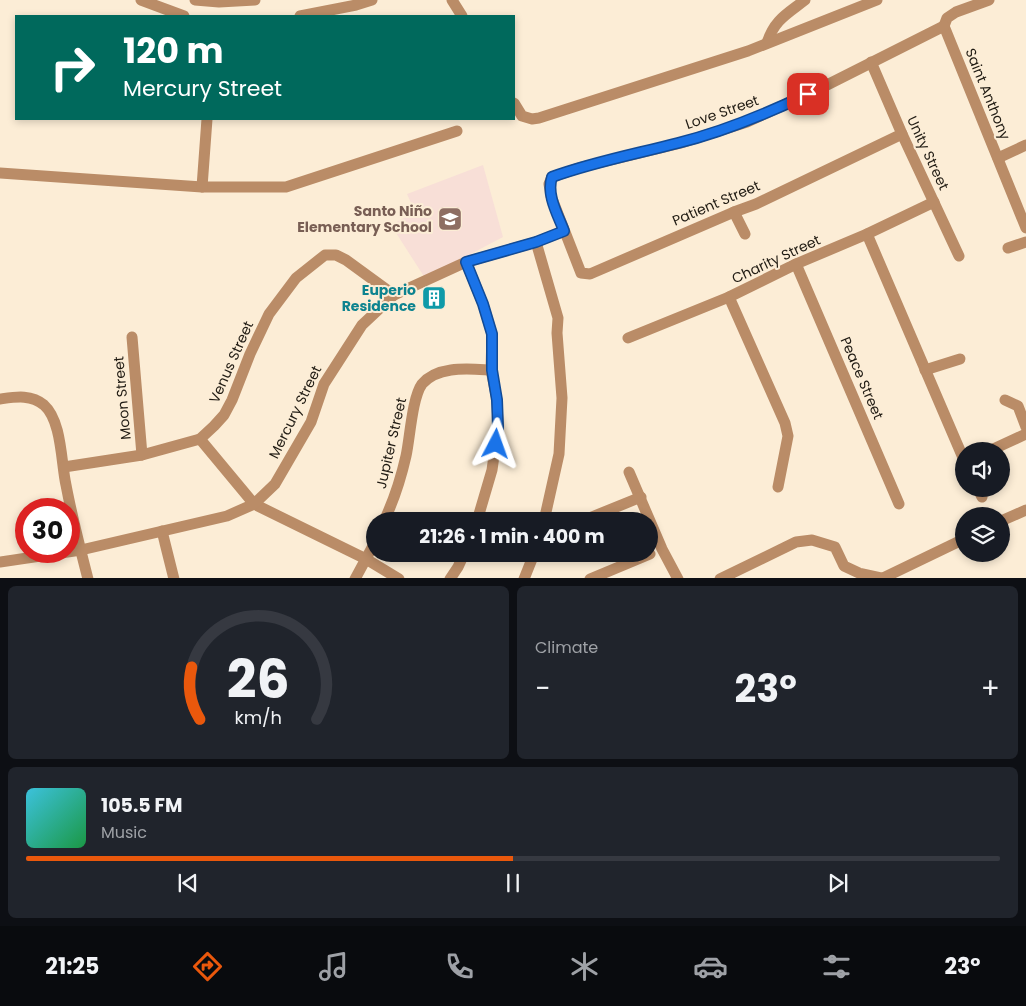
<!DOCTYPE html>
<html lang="en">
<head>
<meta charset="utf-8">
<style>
	:root { --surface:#171b24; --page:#20242c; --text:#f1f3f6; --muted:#9ea1a6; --line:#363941; --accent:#ea580c }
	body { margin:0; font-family:Poppins,sans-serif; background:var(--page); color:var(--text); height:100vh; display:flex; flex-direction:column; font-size:19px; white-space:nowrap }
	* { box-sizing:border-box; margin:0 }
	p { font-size:16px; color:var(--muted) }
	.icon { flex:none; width:28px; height:28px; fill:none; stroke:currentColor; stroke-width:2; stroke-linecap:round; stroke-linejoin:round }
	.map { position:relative; height:578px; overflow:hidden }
	.sheet { display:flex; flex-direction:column; gap:8px; padding:8px; background:#0d0f14; flex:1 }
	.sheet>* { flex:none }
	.banner { position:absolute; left:15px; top:15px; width:500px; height:105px; border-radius:0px; box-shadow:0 2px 8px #0003; background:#00695c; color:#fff; overflow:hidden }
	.fabs { position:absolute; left:955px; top:442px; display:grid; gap:10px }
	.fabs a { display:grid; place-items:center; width:55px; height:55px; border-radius:50%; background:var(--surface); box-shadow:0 2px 8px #0003; font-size:25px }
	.speed { position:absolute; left:15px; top:498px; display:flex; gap:10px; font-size:25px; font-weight:700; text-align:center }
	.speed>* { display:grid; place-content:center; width:65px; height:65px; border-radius:50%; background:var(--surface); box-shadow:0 2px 8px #0003; line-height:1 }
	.speed .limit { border:8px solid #d22; background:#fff; color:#111 }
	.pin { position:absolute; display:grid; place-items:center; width:42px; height:42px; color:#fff; margin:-21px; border-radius:10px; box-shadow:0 2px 8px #0006 }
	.me { position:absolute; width:55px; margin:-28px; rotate:4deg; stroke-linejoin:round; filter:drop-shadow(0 0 4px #0008) }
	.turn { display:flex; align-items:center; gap:18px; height:105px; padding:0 25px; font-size:22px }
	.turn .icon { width:65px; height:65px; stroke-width:2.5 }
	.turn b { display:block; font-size:35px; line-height:42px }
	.big { font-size:38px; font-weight:700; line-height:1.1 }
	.sheet .widget { flex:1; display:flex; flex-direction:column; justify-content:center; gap:8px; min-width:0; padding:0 18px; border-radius:8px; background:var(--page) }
	.sheet .dial { align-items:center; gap:0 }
	.dial svg { height:130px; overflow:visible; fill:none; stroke:var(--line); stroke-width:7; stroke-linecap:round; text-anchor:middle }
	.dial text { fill:var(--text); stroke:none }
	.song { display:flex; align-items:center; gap:15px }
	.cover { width:60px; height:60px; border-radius:8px; background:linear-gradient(135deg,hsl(190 70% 55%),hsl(140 70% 35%)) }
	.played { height:5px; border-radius:2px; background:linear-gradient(90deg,var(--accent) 50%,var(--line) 50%) }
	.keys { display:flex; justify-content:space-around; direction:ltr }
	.heat { display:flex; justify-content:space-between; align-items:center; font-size:28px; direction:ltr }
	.sheet .tiles { flex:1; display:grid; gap:8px; grid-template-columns:1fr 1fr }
	.widget:last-child { grid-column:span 2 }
	.trip { position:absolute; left:366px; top:512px; width:292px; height:50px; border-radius:25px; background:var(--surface); box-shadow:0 2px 8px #0003; font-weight:700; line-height:50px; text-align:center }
	.dock { display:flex; height:80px; justify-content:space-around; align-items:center; background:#090b0e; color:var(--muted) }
	.dock .icon { width:35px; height:35px }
	.dock .on { color:var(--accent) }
	.dock b { font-size:22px; color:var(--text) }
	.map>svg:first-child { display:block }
	.education { fill:#f8dfd7 }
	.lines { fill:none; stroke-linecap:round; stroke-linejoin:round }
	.minor { stroke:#ba8c67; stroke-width:11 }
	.route-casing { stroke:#114b97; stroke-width:12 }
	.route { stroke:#1a73e8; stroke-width:9 }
	.labels { text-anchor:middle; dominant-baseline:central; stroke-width:4; stroke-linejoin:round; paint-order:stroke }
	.street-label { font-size:14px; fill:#201b13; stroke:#fcedd6 }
	.education-label { font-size:14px; font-weight:bold; fill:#785e54; stroke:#fcedd6; text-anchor:end }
	.culture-label { font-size:14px; font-weight:bold; fill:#0d838f; stroke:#fcedd6; text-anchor:end }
</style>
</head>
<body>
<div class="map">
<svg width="1026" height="579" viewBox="0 0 1026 579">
	<rect width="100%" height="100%" fill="#fcedd6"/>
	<polygon class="education" points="483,165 503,237 425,278 391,225 415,212 407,194"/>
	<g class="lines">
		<g class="minor">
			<polyline points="141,0 184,16"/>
			<polyline points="195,0 219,2 255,0"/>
			<polyline points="452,0 462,16"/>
			<polyline points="300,16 356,5 372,0"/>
			<polyline points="944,26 1026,228"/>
			<polyline points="944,26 947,18 956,12 989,0"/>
			<path d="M767,43C774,20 787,14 805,0"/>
			<polyline points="871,62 902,134 959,256"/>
			<polyline points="514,103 522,116 532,119 539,118 748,51 877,0"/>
			<polyline points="902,134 756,204 734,212 590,274 581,273 551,196 549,184 552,177 582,167 681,143 747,122 819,89 944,26"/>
			<polyline points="998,158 1026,145"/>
			<polyline points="0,173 202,187 286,187 457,131"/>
			<polyline points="202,187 207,119"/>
			<polyline points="734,212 745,234"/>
			<polyline points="867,234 964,460"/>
			<polyline points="536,242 558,318 557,333 562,398 559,454 544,521"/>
			<polyline points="1008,248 1026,242"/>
			<polyline points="466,262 483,304 492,334 491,370 497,400 498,427 492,470 477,521"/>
			<polyline points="796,264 899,504"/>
			<polyline points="729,297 785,423 788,436 778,487"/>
			<polyline points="132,337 142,455"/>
			<polyline points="628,338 729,297 796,264 867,234 934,202"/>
			<polyline points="925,370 960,359"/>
			<path d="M0,399C15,397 31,394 44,405C62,421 61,463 66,485C72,517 80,548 88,579"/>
			<polyline points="1005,400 1018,406 1026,427"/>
			<polyline points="200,439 254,504 366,559 399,579"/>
			<polyline points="989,451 1026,434"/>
			<polyline points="64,467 142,455 200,439 214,426 224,415 232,400 250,354 269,314 296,278 325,255 336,255 346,260 394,295"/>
			<polyline points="629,472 662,549 678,579"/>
			<polyline points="978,489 982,497"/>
			<polyline points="545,519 582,521 641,497"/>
			<path d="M384,521C394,500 401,478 406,456C410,438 412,398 422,384C438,365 470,369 491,370"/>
			<polyline points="1001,521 1026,510"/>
			<polyline points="162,531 174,579"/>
			<polyline points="0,562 81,550 227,516 254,504 275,484 311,422 324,384 362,325 394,295 466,262 536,242 564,231"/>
			<polyline points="355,579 375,542"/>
			<polyline points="450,579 458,567 464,554"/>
			<polyline points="524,579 534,554"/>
			<polyline points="590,579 650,554"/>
			<polyline points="720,579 796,542 812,540 835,547 844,566 859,573 882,578"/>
			<polyline points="881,579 964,539"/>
		</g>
	</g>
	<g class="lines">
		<defs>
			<path id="route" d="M496,444L498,427L497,400L492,370V334L483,304L466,262L536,242L564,231C558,215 546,195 552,177C593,162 636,154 678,143C723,132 766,114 808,94"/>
		</defs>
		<use href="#route" class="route-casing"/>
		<use href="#route" class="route"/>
	</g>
	<defs>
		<symbol id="school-square" viewBox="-11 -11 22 22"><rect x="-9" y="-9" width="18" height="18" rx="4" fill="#8d6e63" stroke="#fcedd6"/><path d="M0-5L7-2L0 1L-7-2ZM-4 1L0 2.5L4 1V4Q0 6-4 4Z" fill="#fff"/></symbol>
		<symbol id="building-square" viewBox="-11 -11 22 22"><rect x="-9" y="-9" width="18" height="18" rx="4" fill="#0f9aa8" stroke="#fcedd6"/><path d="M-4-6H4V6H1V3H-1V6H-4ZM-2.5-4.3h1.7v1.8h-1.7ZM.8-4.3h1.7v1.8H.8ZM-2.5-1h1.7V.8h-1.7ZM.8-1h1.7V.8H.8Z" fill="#fff"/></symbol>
	</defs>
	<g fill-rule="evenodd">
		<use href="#school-square" x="436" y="205" width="28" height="28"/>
		<use href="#building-square" x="420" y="284" width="28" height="28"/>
	</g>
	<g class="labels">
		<g class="street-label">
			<text transform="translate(988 94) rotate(68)">Saint Anthony</text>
			<text transform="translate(722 112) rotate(-19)">Love Street</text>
			<text transform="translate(928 153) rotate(65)">Unity Street</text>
			<text transform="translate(716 203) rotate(-23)">Patient Street</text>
			<text transform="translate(776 259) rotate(-25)">Charity Street</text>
			<text transform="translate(231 362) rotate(-66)">Venus Street</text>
			<text transform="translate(862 378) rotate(67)">Peace Street</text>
			<text transform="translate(122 398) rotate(-95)">Moon Street</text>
			<text transform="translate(295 412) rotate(-64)">Mercury Street</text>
			<text transform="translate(391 443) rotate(-77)">Jupiter Street</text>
		</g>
		<g class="education-label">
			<text x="432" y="211">Santo Niño<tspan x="432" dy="16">Elementary School</tspan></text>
		</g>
		<g class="culture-label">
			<text x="416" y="290">Euperio<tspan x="416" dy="16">Residence</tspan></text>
		</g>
	</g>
</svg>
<div class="fabs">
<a><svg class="icon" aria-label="sound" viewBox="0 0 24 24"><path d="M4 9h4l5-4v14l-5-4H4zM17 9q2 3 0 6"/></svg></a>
<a><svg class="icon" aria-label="layers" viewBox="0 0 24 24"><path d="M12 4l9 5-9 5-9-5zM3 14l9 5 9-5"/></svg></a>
</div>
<div class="speed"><div class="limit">30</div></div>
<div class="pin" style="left:808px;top:94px;background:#d93025"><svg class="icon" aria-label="arrive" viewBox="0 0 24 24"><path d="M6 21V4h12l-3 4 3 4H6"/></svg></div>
<svg class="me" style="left:496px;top:444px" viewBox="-20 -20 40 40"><path d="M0-17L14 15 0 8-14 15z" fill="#1a73e8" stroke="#fff" stroke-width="4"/></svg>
<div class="trip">21:26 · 1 min · 400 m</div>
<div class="banner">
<div class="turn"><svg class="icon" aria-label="right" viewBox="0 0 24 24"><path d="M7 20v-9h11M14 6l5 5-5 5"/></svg><div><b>120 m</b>Mercury Street</div></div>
</div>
</div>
<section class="sheet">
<div class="tiles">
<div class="widget dial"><svg viewBox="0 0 100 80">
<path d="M14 69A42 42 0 1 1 86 69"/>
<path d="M14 69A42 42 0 0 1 9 37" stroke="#ea580c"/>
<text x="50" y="56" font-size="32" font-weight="700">26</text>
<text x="50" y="72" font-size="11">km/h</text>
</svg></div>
<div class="widget"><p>Climate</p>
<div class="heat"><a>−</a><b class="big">23°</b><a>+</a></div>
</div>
<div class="widget">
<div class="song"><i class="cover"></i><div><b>105.5 FM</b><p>Music</p></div></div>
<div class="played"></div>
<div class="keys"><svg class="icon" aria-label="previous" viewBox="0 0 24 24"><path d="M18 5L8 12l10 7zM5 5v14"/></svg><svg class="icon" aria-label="pause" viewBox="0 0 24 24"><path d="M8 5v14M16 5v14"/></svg><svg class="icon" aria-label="next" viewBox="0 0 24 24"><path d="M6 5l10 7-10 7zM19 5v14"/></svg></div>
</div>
</div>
</section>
<nav class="dock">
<b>21:25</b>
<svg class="icon on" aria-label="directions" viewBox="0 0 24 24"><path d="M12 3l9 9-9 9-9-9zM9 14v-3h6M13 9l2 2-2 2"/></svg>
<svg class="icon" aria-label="music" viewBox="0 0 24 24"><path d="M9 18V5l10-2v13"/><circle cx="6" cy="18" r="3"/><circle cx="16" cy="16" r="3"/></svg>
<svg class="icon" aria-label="phone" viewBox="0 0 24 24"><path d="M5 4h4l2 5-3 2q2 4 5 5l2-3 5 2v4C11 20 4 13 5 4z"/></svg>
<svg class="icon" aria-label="climate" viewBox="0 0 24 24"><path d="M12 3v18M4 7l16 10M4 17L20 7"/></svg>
<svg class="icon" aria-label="car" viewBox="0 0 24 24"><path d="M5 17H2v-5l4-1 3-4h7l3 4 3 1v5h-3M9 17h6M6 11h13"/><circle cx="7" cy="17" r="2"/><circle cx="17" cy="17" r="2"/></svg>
<svg class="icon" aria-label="filters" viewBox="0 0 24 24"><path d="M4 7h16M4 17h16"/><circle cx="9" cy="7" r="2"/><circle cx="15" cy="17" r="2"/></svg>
<b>23°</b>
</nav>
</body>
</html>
